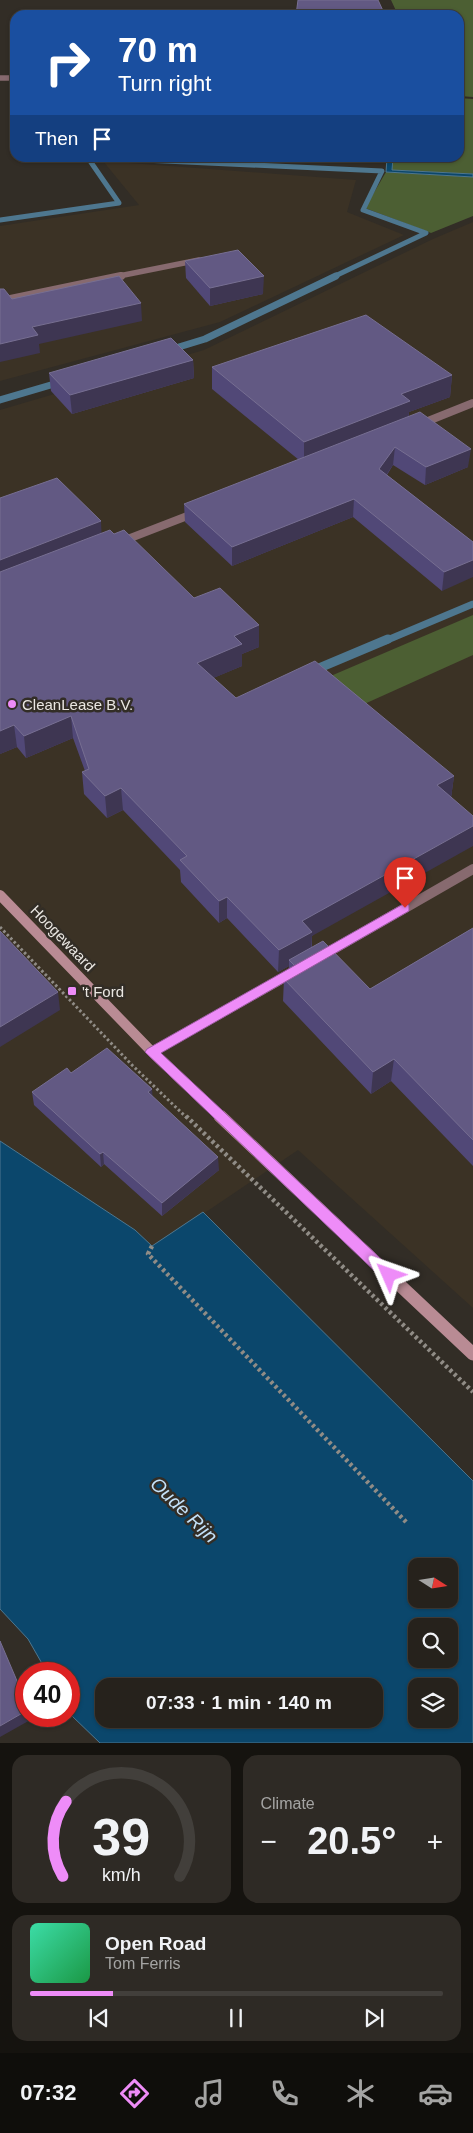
<!DOCTYPE html>
<html lang="en">
<head>
<meta charset="utf-8">
<style>
	:root { --surface:#26221c; --page:#2e2a25; --text:#f1f3f6; --muted:#a4a4a3; --line:#423f3b; --accent:#ee8cf8 }
	body { margin:0; font-family:Arial,sans-serif; background:var(--page); color:var(--text); height:100vh; display:flex; flex-direction:column; font-size:19px; white-space:nowrap }
	* { box-sizing:border-box; margin:0 }
	p { font-size:16px; color:var(--muted) }
	.icon { flex:none; width:28px; height:28px; fill:none; stroke:currentColor; stroke-width:2; stroke-linecap:round; stroke-linejoin:round }
	.map { position:relative; height:1743px; overflow:hidden }
	.details { display:flex; flex-direction:column; gap:12px; padding:12px; background:#15130f; flex:1 }
	.details>* { flex:none }
	.top-card { position:absolute; left:10px; top:10px; width:454px; height:152px; border-radius:15px; box-shadow:0 1px 4px #0004,0 0 0 1px var(--line); background:#1a4fa0; color:#fff; overflow:hidden }
	.needle { width:32px; rotate:102deg }
	.tools { position:absolute; left:408px; top:1558px; display:grid; gap:10px }
	.tools a { display:grid; place-items:center; width:50px; height:50px; border-radius:10px; background:var(--surface); box-shadow:0 1px 4px #0004,0 0 0 1px var(--line); font-size:25px }
	.speed { position:absolute; left:15px; top:1662px; display:flex; gap:10px; font-size:25px; font-weight:700; text-align:center }
	.speed>* { display:grid; place-content:center; width:65px; height:65px; border-radius:50%; background:var(--surface); box-shadow:0 1px 4px #0004,0 0 0 1px var(--line); line-height:1 }
	.speed .limit { border:8px solid #d22; background:#fff; color:#111 }
	.pin { position:absolute; display:grid; place-items:center; width:42px; height:42px; color:#fff; margin:-51px -21px; border-radius:50% 50% 50% 0; rotate:-45deg; box-shadow:0 0 5px #0007 }
	.pin .icon { rotate:45deg }
	.me { position:absolute; width:55px; margin:-28px; rotate:313deg; stroke-linejoin:round; filter:drop-shadow(0 0 4px #0008) }
	.turn { display:flex; align-items:center; gap:18px; height:105px; padding:0 25px; font-size:22px }
	.turn .icon { width:65px; height:65px; stroke-width:2.5 }
	.turn b { display:block; font-size:35px; line-height:42px }
	.then { display:flex; align-items:center; height:48px; padding:0 25px; background:#0003; gap:10px; font-size:19px }
	.big { font-size:38px; font-weight:600; line-height:1.1 }
	.details .widget { flex:1; display:flex; flex-direction:column; justify-content:center; gap:8px; min-width:0; padding:0 18px; border-radius:15px; background:var(--page) }
	.details .dial { align-items:center; gap:0 }
	.dial svg { height:130px; overflow:visible; fill:none; stroke:var(--line); stroke-width:7; stroke-linecap:round; text-anchor:middle }
	.dial text { fill:var(--text); stroke:none }
	.song { display:flex; align-items:center; gap:15px }
	.cover { width:60px; height:60px; border-radius:8px; background:linear-gradient(135deg,hsl(160 70% 55%),hsl(140 70% 35%)) }
	.played { height:5px; border-radius:2px; background:linear-gradient(90deg,var(--accent) 20%,var(--line) 20%) }
	.keys { display:flex; justify-content:space-around; direction:ltr }
	.heat { display:flex; justify-content:space-between; align-items:center; font-size:28px; direction:ltr }
	.details .tiles { flex:1; display:grid; gap:12px; grid-template-columns:1fr 1fr }
	.widget:last-child { grid-column:span 2 }
	.trip { position:absolute; left:95px; top:1678px; width:288px; height:50px; border-radius:15px; background:var(--surface); box-shadow:0 1px 4px #0004,0 0 0 1px var(--line); font-weight:600; line-height:50px; text-align:center }
	.tabs { display:flex; height:80px; justify-content:space-around; align-items:center; background:#0f0e0b; color:var(--muted) }
	.tabs .icon { width:35px; height:35px }
	.tabs .current { color:var(--accent) }
	.tabs b { font-size:22px; color:var(--text) }
	.map>svg:first-child { display:block }
	.built { fill:#3b3225 }
	.green { fill:#4c5f33 }
	.water { fill:#0b476c; stroke:#4e778f; fill-rule:evenodd }
	.lines { fill:none; stroke-linecap:round; stroke-linejoin:round }
	.stream-far2 { stroke:#4e778f; stroke-width:5 }
	.stream-far1 { stroke:#4e778f; stroke-width:7 }
	.stream { stroke:#4e778f; stroke-width:9 }
	.path-far1 { stroke:#908c86; stroke-width:3; stroke-dasharray:2.5 2.5; stroke-linecap:butt }
	.path { stroke:#908c86; stroke-width:4.5; stroke-dasharray:3 3; stroke-linecap:butt }
	.lane-far2 { stroke:#876a6f; stroke-width:5.5 }
	.lane-far1 { stroke:#876a6f; stroke-width:8 }
	.lane { stroke:#876a6f; stroke-width:10 }
	.secondary-far1 { stroke:#b98b94; stroke-width:10 }
	.secondary { stroke:#b98b94; stroke-width:13 }
	.wall { fill:#514877 }
	.shaded-wall { fill:#3e3652 }
	.building { fill:#625983; stroke:#776f92 }
	.route { fill:#ee8cf8; stroke:#9b5ba1 }
	.poi-dot { fill:#ee8cf8; stroke:#322d26; stroke-width:2 }
	.labels { text-anchor:middle; dominant-baseline:central; stroke-width:5; stroke-linejoin:round; paint-order:stroke }
	.poi-label { font-size:15px; fill:#eae7e2; stroke:#322d26; text-anchor:start }
	.street-label { font-size:15px; fill:#eae7e2; stroke:#322d26 }
	.near-water-label { font-size:19px; font-style:italic; fill:#c4e2fa; stroke:#322d26 }
</style>
</head>
<body>
<div class="map">
<svg width="473" height="1743" viewBox="0 0 473 1743">
	<rect width="100%" height="100%" fill="#322d26"/>
	<g class="built">
		<polygon points="103,161 356,180 347,212 404,235 220,322 0,381 0,226 139,205"/>
		<polygon points="473,222 473,1308 298,1150 129,1264 0,1172 0,410 204,350 433,239"/>
	</g>
	<g class="green">
		<polygon points="391,0 473,0 473,97 459,96 459,15 398,15"/>
		<polygon points="459,98 473,99 473,174 391,170 393,158 459,158"/>
		<polygon points="386,172 473,177 473,216 431,233 365,208"/>
		<polygon points="473,615 473,655 351,710 319,681"/>
	</g>
	<g class="water">
		<polygon points="387,158 393,158 392,170 473,174 473,177 386,172"/>
		<path d="M0,1141L135,1230L152,1246L203,1212L473,1481V1743H100L71,1715L69,1712V1674H48L28,1639L0,1609ZM416,1566H449V1599H416ZM416,1626H449V1659H416ZM104,1686H374V1719H104ZM416,1686H449V1719H416Z"/>
	</g>
	<g class="lines">
		<g class="stream-far2">
			<polyline points="100,158 382,171 363,210 426,233 333,277"/>
			<polyline points="0,220 119,203 88,158"/>
		</g>
		<g class="stream-far1">
			<polyline points="169,350 205,339 336,276"/>
			<polyline points="0,400 61,382"/>
			<polyline points="385,641 473,604"/>
		</g>
		<polyline class="stream" points="312,671 388,639"/>
		<polyline class="path-far1" points="0,927 132,1065 187,1118"/>
		<g class="path">
			<polyline points="186,1116 473,1392"/>
			<polyline points="152,1246 148,1254 407,1523"/>
		</g>
		<g class="lane-far2">
			<polyline points="0,78 15,78"/>
			<polyline points="114,277 199,260"/>
		</g>
		<g class="lane-far1">
			<polyline points="0,301 121,276"/>
			<polyline points="418,425 473,403"/>
			<polyline points="120,542 195,513"/>
		</g>
		<g class="lane">
			<polyline points="320,957 473,869"/>
			<polyline points="152,1052 301,968"/>
		</g>
		<polyline class="secondary-far1" points="0,895 152,1052 222,1118"/>
		<polyline class="secondary" points="220,1116 473,1354"/>
	</g>
	<g class="wall">
		<polygon points="185,261 263,294 210,306 186,278"/>
		<polygon points="193,360 194,378 72,414 51,391 49,373"/>
		<polygon points="212,367 452,375 450,397 409,412 409,417 468,467 425,485 393,465 387,475 473,542 442,591 353,517 232,566 185,522 184,504 299,460 212,389"/>
		<polygon points="102,533 114,534 194,598 259,647 242,654 242,666 213,678 236,698 454,776 451,798 312,936 312,947 370,989 473,928 473,1166 391,1081 371,1094 283,1001 284,979 288,976 289,966 278,972 227,918 219,923 181,882 180,870 123,810 107,818 84,794 82,772 85,771 73,738 26,758 17,747 0,754"/>
		<polygon points="71,1073 152,1096 219,1170 162,1216 104,1164 101,1167 34,1105 32,1092"/>
	</g>
	<g class="shaded-wall">
		<polygon points="264,276 263,294 210,306 210,288"/>
		<polygon points="141,303 142,321 39,344 40,353 0,362 0,344 32,327"/>
		<polygon points="193,360 194,378 72,414 70,395"/>
		<polygon points="452,375 450,397 409,412 408,422 304,464 304,442 401,394"/>
		<polygon points="395,447 393,465 378,487 379,469"/>
		<polygon points="471,449 468,467 425,485 426,467"/>
		<polygon points="354,499 353,517 232,566 232,547"/>
		<polygon points="101,521 102,543 0,583 0,560"/>
		<polygon points="473,560 473,577 442,591 444,572"/>
		<polygon points="259,625 259,647 242,654 242,666 197,685 197,663 234,636"/>
		<polygon points="71,716 73,738 26,758 24,736"/>
		<polygon points="14,725 17,747 0,754 0,731"/>
		<polygon points="454,776 451,798 437,785"/>
		<polygon points="121,788 123,810 107,818 105,796"/>
		<polygon points="473,826 473,846 312,936 311,953 289,960 289,966 278,972 279,950 302,921"/>
		<polygon points="227,897 227,918 219,923 219,901"/>
		<polygon points="58,992 60,1010 0,1047 0,1027"/>
		<polygon points="394,1059 391,1081 371,1094 373,1072"/>
		<polygon points="152,1089 153,1102 148,1092"/>
		<polygon points="103,1152 104,1164 101,1167 100,1154"/>
		<polygon points="218,1157 219,1170 162,1216 162,1203"/>
		<polygon points="26,1711 26,1716 31,1716 32,1719 0,1737 0,1726"/>
	</g>
	<g class="building">
		<polygon points="298,0 378,0 385,15 296,15"/>
		<polygon points="238,250 264,276 210,288 185,261"/>
		<polygon points="119,276 141,303 32,327 38,335 0,344 0,289 4,289 12,299"/>
		<polygon points="366,315 452,375 401,394 410,401 304,442 212,367"/>
		<polygon points="171,338 193,360 70,395 49,373"/>
		<polygon points="420,412 471,449 426,467 395,447 379,469 473,542 473,560 444,572 354,499 232,547 184,504"/>
		<polygon points="57,478 101,521 0,560 0,498"/>
		<polygon points="110,530 114,534 124,530 194,598 220,588 259,625 234,636 242,644 197,663 236,698 315,661 454,776 437,785 473,816 473,826 302,921 312,932 279,950 227,897 219,901 180,860 187,856 121,788 105,796 82,772 89,769 71,716 24,736 14,725 0,731 0,572"/>
		<polygon points="473,928 473,1140 394,1059 373,1072 284,979 299,970 289,960 323,941 370,989"/>
		<polygon points="0,931 58,992 0,1027"/>
		<polygon points="107,1048 152,1089 148,1092 218,1157 162,1203 103,1152 100,1154 32,1092 67,1068 71,1073"/>
		<polygon points="0,1641 26,1702 26,1711 0,1726"/>
	</g>
	<polygon class="route" points="405,903 409,905 409,911 161,1053 394,1271 396,1275 394,1280 389,1282 384,1280 145,1052 147,1049"/>
	<g class="poi-dot">
		<circle cx="12" cy="704" r="5"/>
		<rect x="67" y="986" width="10" height="10" rx="2.5"/>
	</g>
	<g class="labels">
		<g class="poi-label">
			<text x="22" y="704">CleanLease B.V.</text>
			<text x="82" y="991">'t Ford</text>
		</g>
		<g class="street-label">
			<text transform="translate(63 938) rotate(46)">Hoogewaard</text>
		</g>
		<g class="near-water-label">
			<text transform="translate(184 1510) rotate(44)">Oude Rijn</text>
		</g>
	</g>
</svg>
<div class="tools">
<a><svg class="needle" viewBox="-14 -14 28 28"><path d="M0-13l5 13h-10z" fill="#e53935"/><path d="M0 13l5-13h-10z" fill="#a4a4a3"/></svg></a>
<a><svg class="icon" aria-label="search" viewBox="0 0 24 24"><circle cx="10" cy="10" r="6"/><path d="M15 15l6 6"/></svg></a>
<a><svg class="icon" aria-label="layers" viewBox="0 0 24 24"><path d="M12 4l9 5-9 5-9-5zM3 14l9 5 9-5"/></svg></a>
</div>
<div class="speed"><div class="limit">40</div></div>
<div class="pin" style="left:405px;top:908px;background:#d93025"><svg class="icon" aria-label="arrive" viewBox="0 0 24 24"><path d="M6 21V4h12l-3 4 3 4H6"/></svg></div>
<svg class="me" style="left:389px;top:1275px" viewBox="-20 -20 40 40"><path d="M0-17L14 15 0 8-14 15z" fill="#ee8cf8" stroke="#fff" stroke-width="4"/></svg>
<div class="trip">07:33 · 1 min · 140 m</div>
<div class="top-card">
<div class="turn"><svg class="icon" aria-label="right" viewBox="0 0 24 24"><path d="M7 20v-9h11M14 6l5 5-5 5"/></svg><div><b>70 m</b>Turn right</div></div>
<div class="then">Then<svg class="icon" aria-label="arrive" viewBox="0 0 24 24"><path d="M6 21V4h12l-3 4 3 4H6"/></svg></div>
</div>
</div>
<section class="details">
<div class="tiles">
<div class="widget dial"><svg viewBox="0 0 100 80">
<path d="M14 69A42 42 0 1 1 86 69"/>
<path d="M14 69A42 42 0 0 1 16 23" stroke="#ee8cf8"/>
<text x="50" y="56" font-size="32" font-weight="700">39</text>
<text x="50" y="72" font-size="11">km/h</text>
</svg></div>
<div class="widget"><p>Climate</p>
<div class="heat"><a>−</a><b class="big">20.5°</b><a>+</a></div>
</div>
<div class="widget">
<div class="song"><i class="cover"></i><div><b>Open Road</b><p>Tom Ferris</p></div></div>
<div class="played"></div>
<div class="keys"><svg class="icon" aria-label="previous" viewBox="0 0 24 24"><path d="M18 5L8 12l10 7zM5 5v14"/></svg><svg class="icon" aria-label="pause" viewBox="0 0 24 24"><path d="M8 5v14M16 5v14"/></svg><svg class="icon" aria-label="next" viewBox="0 0 24 24"><path d="M6 5l10 7-10 7zM19 5v14"/></svg></div>
</div>
</div>
</section>
<nav class="tabs">
<b>07:32</b>
<svg class="icon current" aria-label="directions" viewBox="0 0 24 24"><path d="M12 3l9 9-9 9-9-9zM9 14v-3h6M13 9l2 2-2 2"/></svg>
<svg class="icon" aria-label="music" viewBox="0 0 24 24"><path d="M9 18V5l10-2v13"/><circle cx="6" cy="18" r="3"/><circle cx="16" cy="16" r="3"/></svg>
<svg class="icon" aria-label="phone" viewBox="0 0 24 24"><path d="M5 4h4l2 5-3 2q2 4 5 5l2-3 5 2v4C11 20 4 13 5 4z"/></svg>
<svg class="icon" aria-label="climate" viewBox="0 0 24 24"><path d="M12 3v18M4 7l16 10M4 17L20 7"/></svg>
<svg class="icon" aria-label="car" viewBox="0 0 24 24"><path d="M5 17H2v-5l4-1 3-4h7l3 4 3 1v5h-3M9 17h6M6 11h13"/><circle cx="7" cy="17" r="2"/><circle cx="17" cy="17" r="2"/></svg>
</nav>
</body>
</html>
